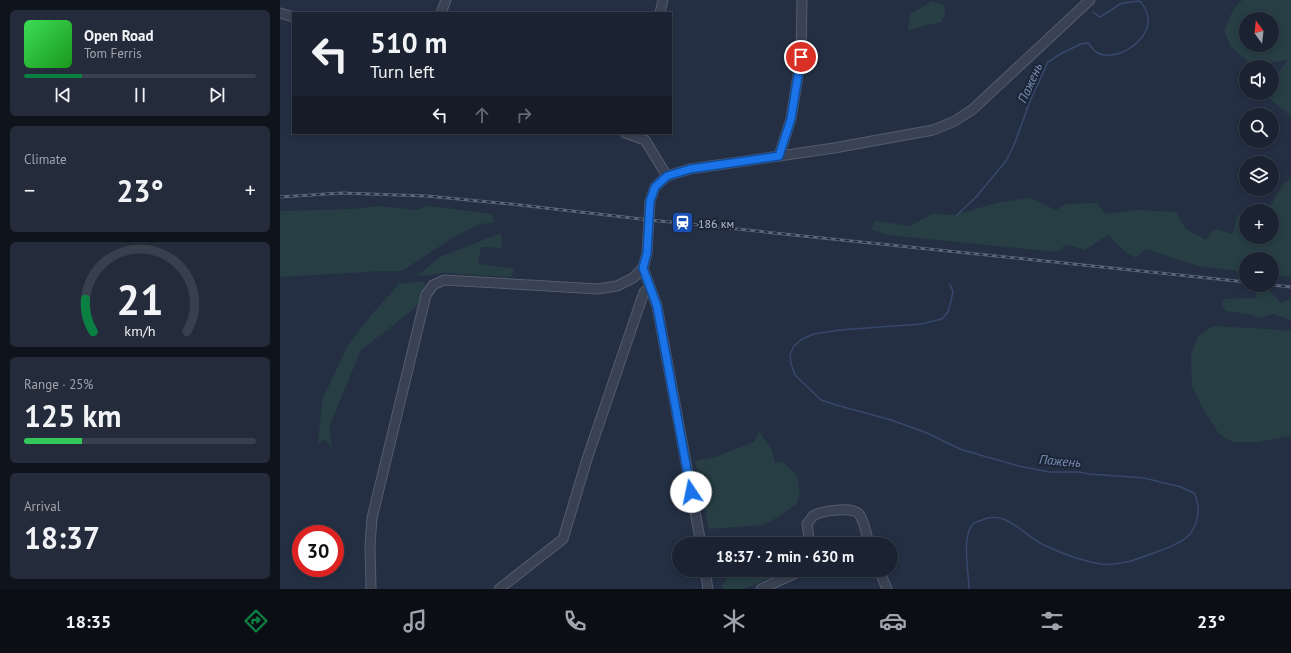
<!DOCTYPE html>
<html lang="en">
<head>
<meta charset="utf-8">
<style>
	:root { --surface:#1b2332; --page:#242b3a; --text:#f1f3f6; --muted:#a0a4ac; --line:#39404d; --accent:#0b8043 }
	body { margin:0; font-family:"PT Sans",sans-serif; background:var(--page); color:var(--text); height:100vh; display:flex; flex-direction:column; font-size:15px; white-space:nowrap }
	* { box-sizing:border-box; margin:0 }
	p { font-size:13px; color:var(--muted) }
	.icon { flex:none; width:22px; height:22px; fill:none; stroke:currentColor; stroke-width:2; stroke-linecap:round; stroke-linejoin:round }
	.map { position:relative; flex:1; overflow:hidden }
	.side { display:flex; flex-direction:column; gap:10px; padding:10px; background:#0f131c; width:280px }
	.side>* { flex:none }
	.hud { position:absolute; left:12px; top:12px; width:380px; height:122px; border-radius:0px; box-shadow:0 2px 6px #0003,0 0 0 1px var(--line); background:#1b2332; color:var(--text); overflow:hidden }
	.needle { width:26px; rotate:345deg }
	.fabs { position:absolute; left:959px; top:12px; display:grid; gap:8px }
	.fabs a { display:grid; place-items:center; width:40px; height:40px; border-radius:50%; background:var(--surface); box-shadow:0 2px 6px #0003,0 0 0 1px var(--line); font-size:20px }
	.speed { position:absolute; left:12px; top:525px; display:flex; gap:8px; font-size:20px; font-weight:700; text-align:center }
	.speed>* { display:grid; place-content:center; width:52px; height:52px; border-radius:50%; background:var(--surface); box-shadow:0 2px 6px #0003,0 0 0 1px var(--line); line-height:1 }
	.speed .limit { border:6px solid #d22; background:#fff; color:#111 }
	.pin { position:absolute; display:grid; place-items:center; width:34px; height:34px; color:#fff; margin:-17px; border:2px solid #fff; border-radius:50%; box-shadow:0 1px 4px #0007 }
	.me { position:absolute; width:44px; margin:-22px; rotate:349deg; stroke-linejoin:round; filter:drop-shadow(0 0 3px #0008) }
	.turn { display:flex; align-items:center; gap:14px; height:84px; padding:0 12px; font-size:18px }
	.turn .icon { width:52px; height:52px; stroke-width:2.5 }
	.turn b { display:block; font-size:28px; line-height:34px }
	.lanes { display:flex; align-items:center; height:38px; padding:0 12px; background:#0003; justify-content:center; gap:20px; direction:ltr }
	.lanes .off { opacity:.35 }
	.big { font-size:30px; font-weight:600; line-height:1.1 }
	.side .widget { flex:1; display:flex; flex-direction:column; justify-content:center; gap:6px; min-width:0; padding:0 14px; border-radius:6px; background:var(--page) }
	.side .dial { align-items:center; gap:0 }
	.dial svg { height:104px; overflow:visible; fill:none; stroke:var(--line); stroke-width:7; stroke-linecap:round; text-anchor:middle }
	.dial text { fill:var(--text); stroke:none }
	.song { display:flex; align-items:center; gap:12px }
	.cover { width:48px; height:48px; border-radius:6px; background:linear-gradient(135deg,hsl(130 70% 55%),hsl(120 70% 35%)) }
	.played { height:4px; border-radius:2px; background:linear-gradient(90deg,var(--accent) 25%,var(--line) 25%) }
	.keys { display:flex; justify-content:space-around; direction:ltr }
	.heat { display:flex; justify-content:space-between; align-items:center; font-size:22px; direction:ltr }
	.charge { height:6px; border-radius:3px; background:linear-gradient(90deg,#34c759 25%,var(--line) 0) }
	.trip { position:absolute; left:392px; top:537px; width:226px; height:40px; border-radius:20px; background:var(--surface); box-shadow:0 2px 6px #0003,0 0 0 1px var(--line); font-weight:600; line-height:40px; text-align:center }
	.tab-bar { display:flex; height:64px; justify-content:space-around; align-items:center; background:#0b0e14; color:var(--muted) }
	.tab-bar .icon { width:28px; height:28px }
	.tab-bar .current { color:var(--accent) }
	.tab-bar b { font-size:18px; color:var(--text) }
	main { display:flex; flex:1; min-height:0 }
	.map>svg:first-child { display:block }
	.green { fill:#263e44; fill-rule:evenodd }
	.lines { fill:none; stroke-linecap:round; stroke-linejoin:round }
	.stream { stroke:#37486b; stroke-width:1.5 }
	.minor-casing { stroke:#545c6d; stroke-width:11 }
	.minor { stroke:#394153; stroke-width:9 }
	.rail-casing { stroke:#5b657a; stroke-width:3 }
	.rail { stroke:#1d2638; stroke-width:1.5; stroke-dasharray:4.5; stroke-linecap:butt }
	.route-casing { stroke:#114b97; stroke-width:10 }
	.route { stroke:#1a73e8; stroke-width:7 }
	.labels { text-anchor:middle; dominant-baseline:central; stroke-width:4; stroke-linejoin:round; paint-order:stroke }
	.poi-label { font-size:12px; fill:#b6bdcd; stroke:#1d2638; text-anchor:start }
	.water-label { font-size:13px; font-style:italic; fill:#7c8fb6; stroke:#1d2638 }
</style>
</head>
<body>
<main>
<section class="side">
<div class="widget">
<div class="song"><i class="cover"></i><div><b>Open Road</b><p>Tom Ferris</p></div></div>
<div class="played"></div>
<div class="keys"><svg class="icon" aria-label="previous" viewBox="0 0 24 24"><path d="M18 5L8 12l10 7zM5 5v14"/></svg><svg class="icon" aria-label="pause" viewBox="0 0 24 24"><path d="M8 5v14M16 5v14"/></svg><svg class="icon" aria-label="next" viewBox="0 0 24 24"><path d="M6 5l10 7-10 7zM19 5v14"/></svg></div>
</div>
<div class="widget"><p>Climate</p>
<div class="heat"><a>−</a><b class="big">23°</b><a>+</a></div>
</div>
<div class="widget dial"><svg viewBox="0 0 100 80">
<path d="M14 69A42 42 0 1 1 86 69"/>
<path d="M14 69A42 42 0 0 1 8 44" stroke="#0b8043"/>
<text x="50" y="56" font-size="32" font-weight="700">21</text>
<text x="50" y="72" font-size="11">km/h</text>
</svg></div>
<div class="widget"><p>Range · 25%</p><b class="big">125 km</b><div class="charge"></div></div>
<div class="widget"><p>Arrival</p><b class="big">18:37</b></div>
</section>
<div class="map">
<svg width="1011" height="589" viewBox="0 0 1011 589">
	<rect width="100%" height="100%" fill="#242f43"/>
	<g class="green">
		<path d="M962,0H1011V117L989,98L988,93H992V79L1008,60L973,65L951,47L944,31L953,10ZM966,19H992V45H966Z"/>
		<polygon points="652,1 664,5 665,15 661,22 628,30 630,14"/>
		<polygon points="1011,178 1011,277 992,275 992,259 966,259 966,272 918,266 866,249 856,258 844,251 828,235 805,250 786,245 776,252 608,235 591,229 595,221 630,226 652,214 675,215 716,203 750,198 776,210 786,204 816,203 826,214 857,210 896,212 906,229 926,240 934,229 953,234 957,215 966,213 966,237 992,237 992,211 971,211 991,205 1004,183"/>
		<polygon points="99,206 135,210 149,206 212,214 214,222 197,225 171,239 122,271 103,271 0,277 0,211 71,209"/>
		<polygon points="221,233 222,248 201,247 198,264 235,269 231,277 162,273 150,275 137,276 160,257"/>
		<polygon points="145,281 142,300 130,312 81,350 49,427 52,447 43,439 38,446 42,400 67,347 92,314 119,284"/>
		<polygon points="989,290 1001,303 1011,299 1011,320 993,314 979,318 968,314 946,311 941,304 945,299 976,298 975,292"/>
		<polygon points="933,326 988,329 1011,331 1011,436 977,442 953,442 939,434 923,409 912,386 911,354 918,336"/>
		<polygon points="479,431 492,450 495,463 503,462 517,476 520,493 516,505 497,518 482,525 429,529 415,461 438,456 474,442"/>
		<polygon points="480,538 494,538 501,542 510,538 523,540 524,544 459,544 460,542"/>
		<polygon points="436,570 507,570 464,589 443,589 442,585 448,578 438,576"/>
	</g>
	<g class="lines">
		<g class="stream">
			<path d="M676,216L696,197L726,161L734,145L750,101L768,62L782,53L801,44L808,43C811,46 813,50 816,52C835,63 866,43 868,23C869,14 865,7 860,1L842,3L820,17L813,12"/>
			<path d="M670,284L673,292L671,301L668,312L662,319L641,324L560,330L534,334L522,339L514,346L510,354L511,363L515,375L541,400L560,406L611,420L647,433L680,449L700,455L739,466L769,472H799L809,474L864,478L901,487L914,493C921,507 919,523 909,535C901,544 882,550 871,554C855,560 838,566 821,564C802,561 783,554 766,546C746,538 726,508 702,520C699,521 695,522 693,524C681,536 689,573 689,589"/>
		</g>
		<defs>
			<g id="minor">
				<polyline points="0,13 13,17"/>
				<polyline points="161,13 166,0"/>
				<polyline points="380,13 383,0"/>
				<polyline points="345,133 365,140 387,176"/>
				<polyline points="499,156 511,119 521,57 522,0"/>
				<polyline points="363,268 377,306 421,544"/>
				<path d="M530,544L527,524C529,522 531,518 533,516C541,511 572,506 579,514C585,522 586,534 589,544"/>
				<polyline points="425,570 428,589"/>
				<polyline points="599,570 607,589"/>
				<polyline points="91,589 90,545 92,518 146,295 153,285 164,280 318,289 337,286 353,278 363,268 367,253 370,201 375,187 387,176 410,169 554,148 653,130 675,121 693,109 810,0"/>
				<polyline points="219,589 283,539 307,459 364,292 370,288"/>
				<path d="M481,589C494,582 509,578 521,570"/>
			</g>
		</defs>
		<use href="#minor" class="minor-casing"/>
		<use href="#minor" class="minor"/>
		<defs>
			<g id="rail">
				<polyline points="0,197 61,193 147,196 231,204 370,220 966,282"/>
				<polyline points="992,285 1011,287"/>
			</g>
		</defs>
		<use href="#rail" class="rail-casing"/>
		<use href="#rail" class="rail"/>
	</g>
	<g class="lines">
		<defs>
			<polyline id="route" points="411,492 377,306 363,268 367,253 370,201 375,187 387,176 410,169 499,156 511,119 521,57"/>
		</defs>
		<use href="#route" class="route-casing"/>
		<use href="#route" class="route"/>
	</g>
	<defs>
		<symbol id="station-square" viewBox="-11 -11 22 22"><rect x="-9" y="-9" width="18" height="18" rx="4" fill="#1a4fb4" stroke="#1d2638"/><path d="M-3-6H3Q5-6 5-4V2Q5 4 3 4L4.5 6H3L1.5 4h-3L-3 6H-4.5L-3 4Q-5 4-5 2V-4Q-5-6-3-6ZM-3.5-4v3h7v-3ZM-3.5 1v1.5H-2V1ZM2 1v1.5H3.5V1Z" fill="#fff"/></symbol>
	</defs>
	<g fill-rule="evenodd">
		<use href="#station-square" x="390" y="210" width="25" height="25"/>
	</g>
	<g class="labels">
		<g class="poi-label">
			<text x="418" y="223">186 км</text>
		</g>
		<g class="water-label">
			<text transform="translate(750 83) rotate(-66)">Пажень</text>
			<text transform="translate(780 461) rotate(5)">Пажень</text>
		</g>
	</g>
</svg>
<div class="fabs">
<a><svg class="needle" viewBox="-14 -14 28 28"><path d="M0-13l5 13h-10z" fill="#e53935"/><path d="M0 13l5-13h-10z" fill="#a0a4ac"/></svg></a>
<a><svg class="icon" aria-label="sound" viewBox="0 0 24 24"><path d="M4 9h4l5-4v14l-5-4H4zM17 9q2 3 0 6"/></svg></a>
<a><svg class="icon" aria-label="search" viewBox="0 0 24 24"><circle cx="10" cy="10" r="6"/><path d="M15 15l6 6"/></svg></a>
<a><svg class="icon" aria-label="layers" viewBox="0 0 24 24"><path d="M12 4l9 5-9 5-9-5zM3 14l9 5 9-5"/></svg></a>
<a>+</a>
<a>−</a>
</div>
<div class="speed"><div class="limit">30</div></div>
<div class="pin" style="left:521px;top:57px;background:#d93025"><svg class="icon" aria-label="arrive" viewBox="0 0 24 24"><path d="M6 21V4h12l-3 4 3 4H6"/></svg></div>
<svg class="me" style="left:411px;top:492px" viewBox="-20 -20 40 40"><circle r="19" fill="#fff"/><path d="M0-13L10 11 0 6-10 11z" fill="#1a73e8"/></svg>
<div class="trip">18:37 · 2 min · 630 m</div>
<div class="hud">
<div class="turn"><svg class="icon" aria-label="left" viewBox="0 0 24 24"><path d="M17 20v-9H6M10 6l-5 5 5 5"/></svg><div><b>510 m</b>Turn left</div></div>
<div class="lanes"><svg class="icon" aria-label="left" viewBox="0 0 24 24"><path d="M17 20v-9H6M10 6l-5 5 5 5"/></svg><svg class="icon off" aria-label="ahead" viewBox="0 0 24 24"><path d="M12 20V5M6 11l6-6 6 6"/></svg><svg class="icon off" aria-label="right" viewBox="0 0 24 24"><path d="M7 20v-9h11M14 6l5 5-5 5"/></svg></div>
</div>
</div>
</main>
<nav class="tab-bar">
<b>18:35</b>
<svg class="icon current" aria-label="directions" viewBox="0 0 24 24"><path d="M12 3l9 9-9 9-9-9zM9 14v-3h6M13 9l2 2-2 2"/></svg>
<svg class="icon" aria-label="music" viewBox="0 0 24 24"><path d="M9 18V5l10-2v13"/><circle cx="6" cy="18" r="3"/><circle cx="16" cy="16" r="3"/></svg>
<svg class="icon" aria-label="phone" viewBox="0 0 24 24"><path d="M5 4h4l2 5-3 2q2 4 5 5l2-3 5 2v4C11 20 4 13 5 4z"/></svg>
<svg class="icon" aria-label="climate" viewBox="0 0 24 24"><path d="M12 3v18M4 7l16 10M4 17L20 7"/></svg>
<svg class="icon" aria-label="car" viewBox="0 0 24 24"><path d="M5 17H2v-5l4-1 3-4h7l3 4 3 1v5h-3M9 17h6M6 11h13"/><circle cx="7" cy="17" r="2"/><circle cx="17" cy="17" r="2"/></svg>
<svg class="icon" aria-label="filters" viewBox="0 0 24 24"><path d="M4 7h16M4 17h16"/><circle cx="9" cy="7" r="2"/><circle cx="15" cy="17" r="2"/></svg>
<b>23°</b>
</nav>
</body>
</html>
